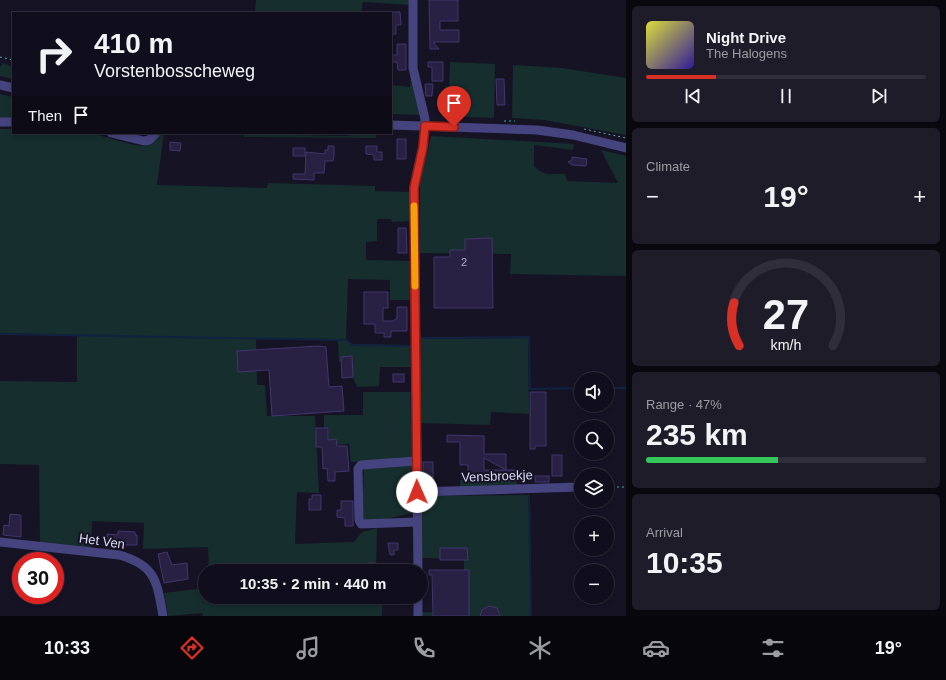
<!DOCTYPE html>
<html lang="en">
<head>
<meta charset="utf-8">
<style>
	:root { --surface:#100e1c; --page:#1e1c29; --text:#f1f3f6; --muted:#9c9ca3; --line:#302e3b; --accent:#d93025 }
	body { margin:0; font-family:Helvetica,sans-serif; background:var(--page); color:var(--text); height:100vh; display:flex; flex-direction:column; font-size:15px; white-space:nowrap }
	* { box-sizing:border-box; margin:0 }
	p { font-size:13px; color:var(--muted) }
	.icon { flex:none; width:22px; height:22px; fill:none; stroke:currentColor; stroke-width:2; stroke-linecap:round; stroke-linejoin:round }
	.map { position:relative; flex:1; overflow:hidden }
	.details { display:flex; flex-direction:column; gap:6px; padding:6px; background:#09080f; width:320px }
	.details>* { flex:none }
	.banner { position:absolute; left:12px; top:12px; width:380px; height:122px; border-radius:0px; box-shadow:0 2px 6px #0003,0 0 0 1px var(--line); background:#100e1c; color:var(--text); overflow:hidden }
	.tools { position:absolute; left:574px; top:372px; display:grid; gap:8px }
	.tools a { display:grid; place-items:center; width:40px; height:40px; border-radius:50%; background:var(--surface); box-shadow:0 2px 6px #0003,0 0 0 1px var(--line); font-size:20px }
	.speed { position:absolute; left:12px; top:552px; display:flex; gap:8px; font-size:20px; font-weight:700; text-align:center }
	.speed>* { display:grid; place-content:center; width:52px; height:52px; border-radius:50%; background:var(--surface); box-shadow:0 2px 6px #0003,0 0 0 1px var(--line); line-height:1 }
	.speed .limit { border:6px solid #d22; background:#fff; color:#111 }
	.pin { position:absolute; display:grid; place-items:center; width:34px; height:34px; color:#fff; margin:-41px -17px; border-radius:50% 50% 50% 0; rotate:-45deg; box-shadow:0 0 4px #0007 }
	.pin .icon { rotate:45deg }
	.me { position:absolute; width:44px; margin:-22px; rotate:359deg; stroke-linejoin:round; filter:drop-shadow(0 0 3px #0008) }
	.turn { display:flex; align-items:center; gap:14px; height:84px; padding:0 16px; font-size:18px }
	.turn .icon { width:52px; height:52px; stroke-width:2.5 }
	.turn b { display:block; font-size:28px; line-height:34px }
	.then { display:flex; align-items:center; height:38px; padding:0 16px; background:#0003; gap:8px; font-size:15px }
	.big { font-size:30px; font-weight:600; line-height:1.1 }
	.details .widget { flex:1; display:flex; flex-direction:column; justify-content:center; gap:6px; min-width:0; padding:0 14px; border-radius:6px; background:var(--page) }
	.details .dial { align-items:center; gap:0 }
	.dial svg { height:104px; overflow:visible; fill:none; stroke:var(--line); stroke-width:7; stroke-linecap:round; text-anchor:middle }
	.dial text { fill:var(--text); stroke:none }
	.song { display:flex; align-items:center; gap:12px }
	.cover { width:48px; height:48px; border-radius:6px; background:linear-gradient(135deg,hsl(60 70% 55%),hsl(250 70% 35%)) }
	.played { height:4px; border-radius:2px; background:linear-gradient(90deg,var(--accent) 25%,var(--line) 25%) }
	.keys { display:flex; justify-content:space-around; direction:ltr }
	.heat { display:flex; justify-content:space-between; align-items:center; font-size:22px; direction:ltr }
	.charge { height:6px; border-radius:3px; background:linear-gradient(90deg,#34c759 47%,var(--line) 0) }
	.trip { position:absolute; left:198px; top:564px; width:230px; height:40px; border-radius:20px; background:var(--surface); box-shadow:0 2px 6px #0003,0 0 0 1px var(--line); font-weight:600; line-height:40px; text-align:center }
	.dock { display:flex; height:64px; justify-content:space-around; align-items:center; background:#06060b; color:var(--muted) }
	.dock .icon { width:28px; height:28px }
	.dock .current { color:var(--accent) }
	.dock b { font-size:18px; color:var(--text) }
	main { display:flex; flex:1; min-height:0 }
	.map>svg:first-child { display:block }
	.green { fill:#162e2e }
	.lines { fill:none; stroke-linecap:round; stroke-linejoin:round }
	.stream { stroke:#112240; stroke-width:2 }
	.building { fill:#282144; stroke:#41366d }
	.path { stroke:#40aaa5; stroke-width:1; stroke-dasharray:2 3; stroke-linecap:butt }
	.minor { stroke:#46447e; stroke-width:9 }
	.route-casing { stroke:#8d1f18; stroke-width:10 }
	.route { stroke:#d93025; stroke-width:7 }
	.slow { stroke:#f59e0b; stroke-width:7 }
	.labels { text-anchor:middle; dominant-baseline:central; stroke-width:4; stroke-linejoin:round; paint-order:stroke }
	.number-label { font-size:11px; fill:#b1adcc }
	.street-label { font-size:13px; fill:#dfdcfa; stroke:#161325 }
</style>
</head>
<body>
<main>
<div class="map">
<svg width="626" height="616" viewBox="0 0 626 616">
	<rect width="100%" height="100%" fill="#161325"/>
	<g class="green">
		<polygon points="256,0 411,0 411,5 363,2 361,13 255,13"/>
		<polygon points="450,62 495,64 494,118 444,116 445,86 449,86"/>
		<polygon points="3,63 13,67 13,79 0,76 0,67"/>
		<polygon points="513,65 562,68 626,78 626,135 544,120 512,118"/>
		<polygon points="411,73 422,115 391,114 391,85 410,87"/>
		<polygon points="0,94 13,97 13,120 0,120"/>
		<polygon points="0,129 13,129 13,133 91,133 134,145 144,146 150,144 158,133 164,133 157,185 267,188 268,183 375,186 375,191 411,192 411,221 392,222 391,219 377,219 377,241 366,242 366,260 411,261 411,300 390,300 390,280 348,279 346,339 351,344 412,345 412,367 380,367 379,386 357,387 353,378 352,361 339,362 338,339 256,338 257,385 265,385 267,416 315,416 319,493 297,492 295,544 354,542 362,532 377,528 376,571 209,571 208,547 143,549 144,523 92,521 91,551 40,544 39,465 0,464 0,381 77,382 77,335 0,333"/>
		<polygon points="376,133 376,138 244,137 244,134 344,136"/>
		<path d="M431,136L574,144L573,150L534,145V166C547,178 550,173 565,174L567,181L618,183L601,150L626,156V276L510,274L511,254L420,253V182Z"/>
		<polygon points="528,338 529,414 491,412 490,425 421,423 421,339"/>
		<polygon points="363,392 412,392 413,455 411,458 351,462 349,444 328,445 329,428 324,428 324,415 363,415"/>
		<polygon points="413,466 413,513 363,524 361,497 363,493 364,467"/>
		<rect x="460" y="480" width="57" height="7"/>
		<polygon points="530,495 531,616 422,616 422,612 464,613 464,559 422,558 422,496"/>
		<polygon points="205,588 205,597 383,597 382,616 203,616 202,613 168,616 164,593"/>
	</g>
	<g class="lines">
		<g class="stream">
			<polyline points="0,334 346,340 353,345 410,346 411,364"/>
			<polyline points="421,338 529,337 530,389 581,388"/>
			<polyline points="607,388 626,388"/>
			<polyline points="411,394 412,430"/>
			<polyline points="412,433 412,455"/>
			<polyline points="529,497 531,616"/>
		</g>
	</g>
	<g class="building">
		<polygon points="429,0 458,0 458,21 440,21 440,30 459,30 459,42 433,42 439,49 430,49"/>
		<polygon points="392,12 400,12 401,25 396,25 396,34 391,34"/>
		<polygon points="397,44 406,44 406,70 398,70 397,62 392,62 392,55 397,55"/>
		<polygon points="428,62 443,62 443,81 432,81 432,67 428,67"/>
		<polygon points="496,79 504,79 505,105 497,105"/>
		<polygon points="425,84 433,84 432,96 426,96"/>
		<rect x="397" y="139" width="9" height="20"/>
		<polygon points="170,142 181,143 180,151 170,150"/>
		<polygon points="328,146 334,146 334,157 333,161 325,161 324,173 314,173 314,180 293,179 293,174 305,174 306,152 325,154 325,150 328,150"/>
		<polygon points="366,146 377,146 377,152 382,152 382,160 374,160 374,155 366,154"/>
		<rect x="293" y="148" width="12" height="8"/>
		<polygon points="572,157 587,159 586,166 572,165 568,162 572,160"/>
		<polygon points="398,228 406,228 407,253 398,253"/>
		<polygon points="492,238 493,308 434,308 434,257 450,257 450,250 465,250 465,239"/>
		<polygon points="364,292 388,292 388,308 383,308 383,321 394,321 395,319 397,319 397,307 407,307 407,331 391,331 391,337 384,337 384,333 375,333 375,324 364,324"/>
		<polygon points="318,346 326,347 329,387 342,386 344,411 272,416 269,370 238,372 237,351"/>
		<polygon points="352,356 353,377 342,378 341,357"/>
		<rect x="393" y="374" width="11" height="8"/>
		<polygon points="530,392 546,392 546,446 535,446 535,449 530,449"/>
		<polygon points="316,428 328,428 328,440 336,439 337,446 347,446 349,471 335,472 335,481 328,481 327,468 323,469 322,447 316,447"/>
		<polygon points="447,435 484,436 484,454 506,454 506,470 484,458 484,470 516,470 516,481 468,481 468,465 460,465 460,442 447,442"/>
		<rect x="552" y="455" width="10" height="21"/>
		<rect x="423" y="462" width="10" height="24"/>
		<rect x="535" y="476" width="14" height="6"/>
		<polygon points="312,495 321,495 321,510 309,510 309,499 312,499"/>
		<polygon points="341,501 353,501 353,526 345,526 345,518 337,517 337,510 341,510"/>
		<polygon points="10,514 21,515 21,537 3,535 4,525 9,526"/>
		<polygon points="118,531 135,532 135,535 137,535 137,545 107,545 107,534 118,535"/>
		<polygon points="388,543 398,543 398,550 394,550 394,555 390,555"/>
		<polygon points="440,548 467,548 468,560 440,560"/>
		<polygon points="167,552 172,565 187,563 188,579 164,583 158,554"/>
		<polygon points="368,563 375,563 375,565 394,565 394,571 368,571"/>
		<polygon points="429,570 469,570 469,616 433,616 432,575 429,575"/>
		<polygon points="489,606 497,608 500,616 480,616 482,610"/>
	</g>
	<g class="lines">
		<g class="path">
			<polyline points="0,57 13,60"/>
			<polyline points="504,121 515,121"/>
			<polyline points="584,129 626,138"/>
			<polyline points="607,487 626,487"/>
		</g>
		<g class="minor">
			<polyline points="413,0 413,68 425,119 423,147 414,188 418,571"/>
			<polyline points="0,85 13,88"/>
			<polyline points="0,122 13,122"/>
			<polyline points="391,125 537,130 573,135 626,148"/>
			<polyline points="111,133 144,141 149,140 156,133"/>
			<polyline points="417,461 361,465 358,469 359,520 361,524 417,522"/>
			<polyline points="417,492 579,487"/>
			<path d="M0,542L119,555C156,565 157,582 163,616"/>
			<polyline points="418,597 418,616"/>
		</g>
	</g>
	<g class="lines">
		<defs>
			<polyline id="route" points="417,492 414,188 423,147 425,126 454,127"/>
		</defs>
		<use href="#route" class="route-casing"/>
		<use href="#route" class="route"/>
		<polyline class="slow" points="414,206 415,286"/>
	</g>
	<g class="labels">
		<g class="number-label">
			<text x="464" y="262">2</text>
		</g>
		<g class="street-label">
			<text transform="translate(497 476) rotate(-2)">Vensbroekje</text>
			<text transform="translate(102 541) rotate(8)">Het Ven</text>
		</g>
	</g>
</svg>
<div class="tools">
<a><svg class="icon" aria-label="sound" viewBox="0 0 24 24"><path d="M4 9h4l5-4v14l-5-4H4zM17 9q2 3 0 6"/></svg></a>
<a><svg class="icon" aria-label="search" viewBox="0 0 24 24"><circle cx="10" cy="10" r="6"/><path d="M15 15l6 6"/></svg></a>
<a><svg class="icon" aria-label="layers" viewBox="0 0 24 24"><path d="M12 4l9 5-9 5-9-5zM3 14l9 5 9-5"/></svg></a>
<a>+</a>
<a>−</a>
</div>
<div class="speed"><div class="limit">30</div></div>
<div class="pin" style="left:454px;top:127px;background:#d93025"><svg class="icon" aria-label="arrive" viewBox="0 0 24 24"><path d="M6 21V4h12l-3 4 3 4H6"/></svg></div>
<svg class="me" style="left:417px;top:492px" viewBox="-20 -20 40 40"><circle r="19" fill="#fff"/><path d="M0-13L10 11 0 6-10 11z" fill="#d93025"/></svg>
<div class="trip">10:35 · 2 min · 440 m</div>
<div class="banner">
<div class="turn"><svg class="icon" aria-label="right" viewBox="0 0 24 24"><path d="M7 20v-9h11M14 6l5 5-5 5"/></svg><div><b>410 m</b>Vorstenbosscheweg</div></div>
<div class="then">Then<svg class="icon" aria-label="arrive" viewBox="0 0 24 24"><path d="M6 21V4h12l-3 4 3 4H6"/></svg></div>
</div>
</div>
<section class="details">
<div class="widget">
<div class="song"><i class="cover"></i><div><b>Night Drive</b><p>The Halogens</p></div></div>
<div class="played"></div>
<div class="keys"><svg class="icon" aria-label="previous" viewBox="0 0 24 24"><path d="M18 5L8 12l10 7zM5 5v14"/></svg><svg class="icon" aria-label="pause" viewBox="0 0 24 24"><path d="M8 5v14M16 5v14"/></svg><svg class="icon" aria-label="next" viewBox="0 0 24 24"><path d="M6 5l10 7-10 7zM19 5v14"/></svg></div>
</div>
<div class="widget"><p>Climate</p>
<div class="heat"><a>−</a><b class="big">19°</b><a>+</a></div>
</div>
<div class="widget dial"><svg viewBox="0 0 100 80">
<path d="M14 69A42 42 0 1 1 86 69"/>
<path d="M14 69A42 42 0 0 1 10 36" stroke="#d93025"/>
<text x="50" y="56" font-size="32" font-weight="700">27</text>
<text x="50" y="72" font-size="11">km/h</text>
</svg></div>
<div class="widget"><p>Range · 47%</p><b class="big">235 km</b><div class="charge"></div></div>
<div class="widget"><p>Arrival</p><b class="big">10:35</b></div>
</section>
</main>
<nav class="dock">
<b>10:33</b>
<svg class="icon current" aria-label="directions" viewBox="0 0 24 24"><path d="M12 3l9 9-9 9-9-9zM9 14v-3h6M13 9l2 2-2 2"/></svg>
<svg class="icon" aria-label="music" viewBox="0 0 24 24"><path d="M9 18V5l10-2v13"/><circle cx="6" cy="18" r="3"/><circle cx="16" cy="16" r="3"/></svg>
<svg class="icon" aria-label="phone" viewBox="0 0 24 24"><path d="M5 4h4l2 5-3 2q2 4 5 5l2-3 5 2v4C11 20 4 13 5 4z"/></svg>
<svg class="icon" aria-label="climate" viewBox="0 0 24 24"><path d="M12 3v18M4 7l16 10M4 17L20 7"/></svg>
<svg class="icon" aria-label="car" viewBox="0 0 24 24"><path d="M5 17H2v-5l4-1 3-4h7l3 4 3 1v5h-3M9 17h6M6 11h13"/><circle cx="7" cy="17" r="2"/><circle cx="17" cy="17" r="2"/></svg>
<svg class="icon" aria-label="filters" viewBox="0 0 24 24"><path d="M4 7h16M4 17h16"/><circle cx="9" cy="7" r="2"/><circle cx="15" cy="17" r="2"/></svg>
<b>19°</b>
</nav>
</body>
</html>
